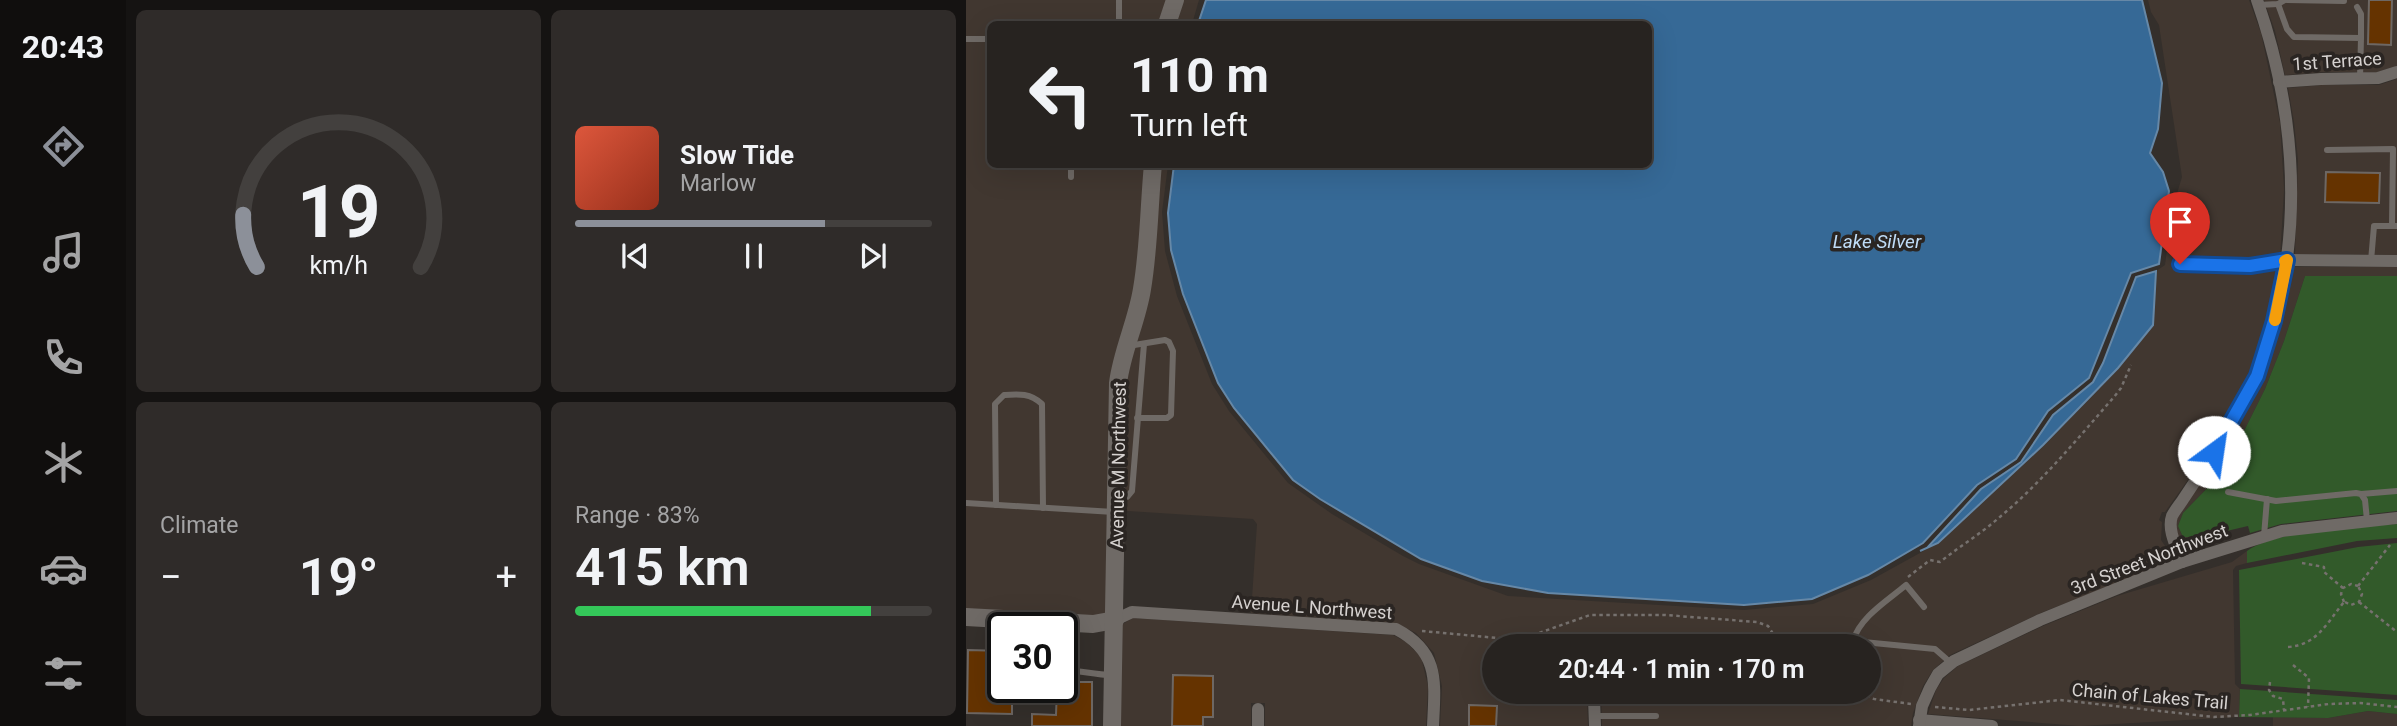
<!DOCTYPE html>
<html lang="en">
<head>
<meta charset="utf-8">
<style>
	:root { --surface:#272320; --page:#2f2b29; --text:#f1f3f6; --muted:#a4a4a5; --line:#43403e; --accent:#8c9099 }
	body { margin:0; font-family:Roboto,sans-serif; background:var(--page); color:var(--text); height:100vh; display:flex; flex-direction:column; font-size:26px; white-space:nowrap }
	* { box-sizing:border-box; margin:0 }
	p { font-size:23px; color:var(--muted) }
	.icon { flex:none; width:38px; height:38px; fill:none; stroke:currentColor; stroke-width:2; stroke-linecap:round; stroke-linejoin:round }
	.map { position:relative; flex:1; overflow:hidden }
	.sheet { display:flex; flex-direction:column; gap:10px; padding:10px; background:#151312; width:840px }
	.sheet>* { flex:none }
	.top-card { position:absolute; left:21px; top:21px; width:665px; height:147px; border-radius:10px; box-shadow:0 7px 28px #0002,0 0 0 2px var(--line); background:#272320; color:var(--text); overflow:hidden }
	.speed { position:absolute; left:21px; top:612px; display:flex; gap:14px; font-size:35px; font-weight:700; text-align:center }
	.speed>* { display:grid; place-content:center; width:91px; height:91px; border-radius:50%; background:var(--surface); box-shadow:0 7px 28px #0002,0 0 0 2px var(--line); line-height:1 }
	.speed .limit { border:4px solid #111; border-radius:10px; background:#fff; color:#111 }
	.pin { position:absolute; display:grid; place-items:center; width:60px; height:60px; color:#fff; margin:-72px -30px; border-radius:50% 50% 50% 0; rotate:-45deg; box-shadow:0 0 7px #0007 }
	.pin .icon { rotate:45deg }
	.me { position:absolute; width:77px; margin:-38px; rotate:31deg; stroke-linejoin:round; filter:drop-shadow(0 0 5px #0008) }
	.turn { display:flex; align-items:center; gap:24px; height:147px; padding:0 28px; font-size:32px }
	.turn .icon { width:91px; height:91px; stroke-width:2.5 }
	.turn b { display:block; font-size:49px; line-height:60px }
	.big { font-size:52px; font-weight:600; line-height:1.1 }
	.sheet .card { flex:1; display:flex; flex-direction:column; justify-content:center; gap:10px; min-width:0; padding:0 24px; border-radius:10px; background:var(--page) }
	.sheet .dial { align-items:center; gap:0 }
	.dial svg { height:182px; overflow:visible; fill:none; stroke:var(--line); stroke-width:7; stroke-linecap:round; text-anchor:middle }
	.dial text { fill:var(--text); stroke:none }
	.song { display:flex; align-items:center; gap:21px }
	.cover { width:84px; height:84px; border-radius:10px; background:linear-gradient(135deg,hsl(10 70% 55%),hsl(10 70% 35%)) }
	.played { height:7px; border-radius:4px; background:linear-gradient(90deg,var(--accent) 70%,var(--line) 70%) }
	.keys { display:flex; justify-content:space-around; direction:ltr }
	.heat { display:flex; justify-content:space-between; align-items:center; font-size:38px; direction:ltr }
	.charge { height:10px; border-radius:5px; background:linear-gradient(90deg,#34c759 83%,var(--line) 0) }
	.sheet .tiles { flex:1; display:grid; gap:10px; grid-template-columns:repeat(2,1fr) }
	.trip { position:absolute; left:516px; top:634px; width:399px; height:70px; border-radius:35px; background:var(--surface); box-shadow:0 7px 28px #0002,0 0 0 2px var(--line); font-weight:600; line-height:70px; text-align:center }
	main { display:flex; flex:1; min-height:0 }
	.tabs { display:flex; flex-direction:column; width:126px; justify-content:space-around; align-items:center; background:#100e0d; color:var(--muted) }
	.tabs .icon { width:49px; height:49px }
	.tabs .current { color:var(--accent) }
	.tabs b { font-size:32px; color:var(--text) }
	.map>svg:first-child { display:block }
	.built { fill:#413730; fill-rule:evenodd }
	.green { fill:#325a2a }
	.water { fill:#366996; stroke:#6688a7; stroke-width:2 }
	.building { fill:#653300; stroke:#6d6763; stroke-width:2 }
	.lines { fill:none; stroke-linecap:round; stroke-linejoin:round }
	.path { stroke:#76716e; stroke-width:2.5; stroke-dasharray:3.5 3.5; stroke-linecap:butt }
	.lane { stroke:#6f6a66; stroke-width:6 }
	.street { stroke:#6f6a66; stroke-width:12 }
	.secondary { stroke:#6f6a66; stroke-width:18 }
	.route-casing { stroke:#114b97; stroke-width:18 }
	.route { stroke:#1a73e8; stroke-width:12 }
	.slow { stroke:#f59e0b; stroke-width:12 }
	.labels { text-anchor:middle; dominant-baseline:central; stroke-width:7; stroke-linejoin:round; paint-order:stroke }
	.street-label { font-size:18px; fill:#d6d2d0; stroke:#2a2522 }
	.water-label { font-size:19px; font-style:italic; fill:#bfdcf7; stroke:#2a2522 }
</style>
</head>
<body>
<main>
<nav class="tabs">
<b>20:43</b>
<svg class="icon current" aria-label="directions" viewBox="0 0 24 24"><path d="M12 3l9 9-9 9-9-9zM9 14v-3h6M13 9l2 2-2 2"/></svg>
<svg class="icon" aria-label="music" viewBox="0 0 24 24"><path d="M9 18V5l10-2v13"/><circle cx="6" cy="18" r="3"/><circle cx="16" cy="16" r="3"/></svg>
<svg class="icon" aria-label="phone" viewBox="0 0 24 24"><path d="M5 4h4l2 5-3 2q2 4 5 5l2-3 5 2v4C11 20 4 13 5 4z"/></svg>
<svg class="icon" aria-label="climate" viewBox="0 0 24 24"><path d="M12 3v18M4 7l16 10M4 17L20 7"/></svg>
<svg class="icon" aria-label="car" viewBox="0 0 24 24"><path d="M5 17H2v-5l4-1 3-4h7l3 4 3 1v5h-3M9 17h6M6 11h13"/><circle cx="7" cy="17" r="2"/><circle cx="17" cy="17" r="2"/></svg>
<svg class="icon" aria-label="filters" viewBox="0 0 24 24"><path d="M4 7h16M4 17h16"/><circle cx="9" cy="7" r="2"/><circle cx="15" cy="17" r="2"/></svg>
</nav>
<section class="sheet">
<div class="tiles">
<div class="card dial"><svg viewBox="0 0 100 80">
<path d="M14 69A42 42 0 1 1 86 69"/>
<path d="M14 69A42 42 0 0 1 8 46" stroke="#8c9099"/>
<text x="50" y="56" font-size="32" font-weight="700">19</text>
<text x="50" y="72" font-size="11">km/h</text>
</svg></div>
<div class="card">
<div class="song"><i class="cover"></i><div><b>Slow Tide</b><p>Marlow</p></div></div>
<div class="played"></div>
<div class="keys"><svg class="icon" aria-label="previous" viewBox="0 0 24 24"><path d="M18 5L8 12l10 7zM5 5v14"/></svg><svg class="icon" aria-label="pause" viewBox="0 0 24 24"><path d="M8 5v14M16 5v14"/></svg><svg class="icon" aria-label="next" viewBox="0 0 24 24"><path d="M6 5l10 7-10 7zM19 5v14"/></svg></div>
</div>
<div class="card"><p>Climate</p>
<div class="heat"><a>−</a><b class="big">19°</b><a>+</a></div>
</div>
<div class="card"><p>Range · 83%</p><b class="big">415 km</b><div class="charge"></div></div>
</div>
</section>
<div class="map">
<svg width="1431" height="726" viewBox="0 0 1431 726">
	<rect width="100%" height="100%" fill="#342f2b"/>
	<g class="built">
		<polygon points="0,0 202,0 194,24 24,24 24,164 180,165 171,277 163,316 142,615 126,618 0,611"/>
		<polygon points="217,0 233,0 226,24 208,24"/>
		<path d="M1182,0H1283L1295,33L1314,123L1318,189L1314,260L1293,349L1279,384L1256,426L1224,477L1199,512H1196L1193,520L1196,522L1195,540L1206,556H1208L1214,564L1146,585L1077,612L984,655L967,670L957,686L947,713L945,726H636L635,693H621L622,726H474L476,686L468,653L450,633L430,623L285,613L291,524L287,519L162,511L157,513L159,384L194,165H202L196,212L199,251L211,296L246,384L263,411L322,483L366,514L437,556L453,564L542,596L778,610L847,604L905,580L972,543L1077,445L1152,368L1187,325L1190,271L1199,265L1206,210L1216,177L1193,25L1185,12ZM528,646H903V691H528Z"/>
		<polygon points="1298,0 1431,0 1431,66 1411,72 1355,72 1319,75 1309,31"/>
		<polygon points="1431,79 1431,255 1329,254 1332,160 1328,122 1322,88 1356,85 1413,85"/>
		<polygon points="1327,267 1431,267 1431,276 1339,276 1318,341 1299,389 1276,435 1251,478 1217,513 1212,526 1217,537 1235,537 1213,542 1210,538 1210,520 1268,432 1297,378 1315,323"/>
		<polygon points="1281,551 1281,563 1270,566 1267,570 1269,684 1274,689 1273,717 1114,726 962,714 970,690 978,678 992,666 1077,626 1151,596 1266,562"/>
		<polygon points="167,618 427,635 440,642 455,657 462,686 460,726 299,726 299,703 285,703 285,726 153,726 155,625"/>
		<polygon points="1402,711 1431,714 1431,726 1307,726 1307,717 1362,718"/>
	</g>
	<g class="green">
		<polygon points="1339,276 1431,276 1431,511 1315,524 1284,533 1282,526 1235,537 1217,537 1212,526 1217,513 1251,478 1276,435 1299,389 1318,341"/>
		<path d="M1431,524V538L1391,541L1281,563V551C1310,530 1392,527 1431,524Z"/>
		<polygon points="1431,543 1431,695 1275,684 1273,570 1392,547"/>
		<polygon points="1274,689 1431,700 1431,714 1402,711 1362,718 1273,717"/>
	</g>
	<g class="water">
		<polygon points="240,0 1176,0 1196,83 1192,129 1184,153 1197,172 1203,191 1193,264 1165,273 1123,378 1082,411 1050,459 1011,485 957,543 902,575 846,599 778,605 582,593 516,581 455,559 354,499 327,480 268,408 252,383 217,294 205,250 202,213 208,165 682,164 682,24 232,24"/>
		<polygon points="1190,271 1187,325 1152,368 1077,445 972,543 954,551 961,548 1015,489 1055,462 1087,415 1127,382 1137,363 1170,277"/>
	</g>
	<g class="building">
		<polygon points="1403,0 1426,0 1425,45 1402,44"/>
		<polygon points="1360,172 1414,173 1413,203 1359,202"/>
		<polygon points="2,650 37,651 37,688 46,688 46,714 1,713"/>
		<polygon points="207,675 247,676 247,717 237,717 237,726 206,726"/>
		<polygon points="96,676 113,677 113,682 126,682 126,726 66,726 66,714 90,715 91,688 96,688"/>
		<polygon points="503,705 531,706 530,726 503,726"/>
	</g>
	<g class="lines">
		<g class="path">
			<polyline points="1336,563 1358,567 1358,572 1377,588"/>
			<path d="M942,577L964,560L974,562C994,546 1016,533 1035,516C1077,481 1112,438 1148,397L1155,388L1165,365"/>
			<polyline points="1392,586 1424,545"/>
			<polyline points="1378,602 1375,594 1377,588 1385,584 1392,586"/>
			<polyline points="1379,602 1385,605 1393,602 1396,594 1392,586"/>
			<polyline points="1393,602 1431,632"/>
			<polyline points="456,631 553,640 624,615 699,615 791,622 802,626 815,646"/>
			<path d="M1322,647C1351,645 1361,623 1378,602"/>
			<polyline points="1327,665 1343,678 1342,707"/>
			<polyline points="1304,682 1303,690 1307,696 1317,699 1318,710"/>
			<polyline points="895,691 908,699 945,704"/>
			<polyline points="969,707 1003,710 1094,700 1248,717 1284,715 1363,704 1394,703 1431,707"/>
		</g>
		<g class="lane">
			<polyline points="1321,0 1378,1"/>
			<polyline points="1312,4 1321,29 1328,37 1395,38 1394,78"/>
			<polyline points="1292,5 1312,4 1319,0"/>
			<polyline points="1391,7 1395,14 1395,38"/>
			<polyline points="153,24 153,0"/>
			<polyline points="0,39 24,39"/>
			<polyline points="1361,150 1427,149 1426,226"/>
			<polyline points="105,177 105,164"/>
			<polyline points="1405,261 1408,226 1431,226"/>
			<polyline points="1214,264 1284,266 1320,261"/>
			<polyline points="162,346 199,340 203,342 207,351 205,415 201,418 171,418"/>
			<polyline points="1262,492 1310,501 1390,493 1395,494 1399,500 1401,520"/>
			<polyline points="1395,494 1431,491"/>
			<polyline points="153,497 161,497 166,491 178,344"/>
			<polyline points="0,503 148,512"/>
			<path d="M30,505L29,404L38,395C53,394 64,393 76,404L77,508"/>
			<polyline points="1298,536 1301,499"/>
			<path d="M958,607L940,585C921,601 894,617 887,641L969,649L985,663"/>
			<polyline points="866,638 887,641"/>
			<path d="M96,670C114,670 128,675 146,675"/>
			<polyline points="629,716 690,716"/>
		</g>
		<g class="street">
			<polyline points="1313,82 1355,79 1412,78 1431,72"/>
			<polyline points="1321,260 1431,261"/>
			<path d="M1216,562C1211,548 1201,530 1206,516C1209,510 1215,503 1218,498C1228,483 1238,468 1247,453C1275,411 1296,368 1309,319C1337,213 1327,103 1291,0"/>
			<path d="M149,620L166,612L430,629C474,652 469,682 467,726"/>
			<polyline points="628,699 629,726"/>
			<polyline points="292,709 292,726"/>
			<polyline points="953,720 1026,726"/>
			<polyline points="953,726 956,706 964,688 972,674 988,661 1074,620 1216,562 1316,531 1431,518"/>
		</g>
		<g class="secondary">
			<polyline points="201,24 209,0"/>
			<polyline points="0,617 127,624 149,620"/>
			<path d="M146,726L152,383C156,351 171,321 176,289C183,248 183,206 187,164"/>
		</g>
	</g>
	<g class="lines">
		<defs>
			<polyline id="route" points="1214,264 1284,266 1321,260 1308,321 1291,376 1248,452"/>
		</defs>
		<use href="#route" class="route-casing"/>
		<use href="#route" class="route"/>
		<polyline class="slow" points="1309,320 1321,260 1319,261"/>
	</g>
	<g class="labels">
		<g class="street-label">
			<text transform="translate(1371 61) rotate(-4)">1st Terrace</text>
			<text transform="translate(152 465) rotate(-89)">Avenue M Northwest</text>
			<text transform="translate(1183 559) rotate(-21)">3rd Street Northwest</text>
			<text transform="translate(346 607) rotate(4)">Avenue L Northwest</text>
			<text transform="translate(1184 696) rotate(5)">Chain of Lakes Trail</text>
		</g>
		<g class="water-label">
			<text x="911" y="241">Lake Silver</text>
		</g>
	</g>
</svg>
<div class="speed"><div class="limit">30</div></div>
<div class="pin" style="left:1214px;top:264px;background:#d93025"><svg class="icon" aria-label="arrive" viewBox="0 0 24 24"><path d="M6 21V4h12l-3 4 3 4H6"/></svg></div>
<svg class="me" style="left:1248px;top:452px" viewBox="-20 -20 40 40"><circle r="19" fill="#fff"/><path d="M0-13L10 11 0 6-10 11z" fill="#1a73e8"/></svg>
<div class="trip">20:44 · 1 min · 170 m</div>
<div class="top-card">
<div class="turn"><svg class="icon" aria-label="left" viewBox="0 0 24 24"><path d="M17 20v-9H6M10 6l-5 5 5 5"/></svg><div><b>110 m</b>Turn left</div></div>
</div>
</div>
</main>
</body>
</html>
